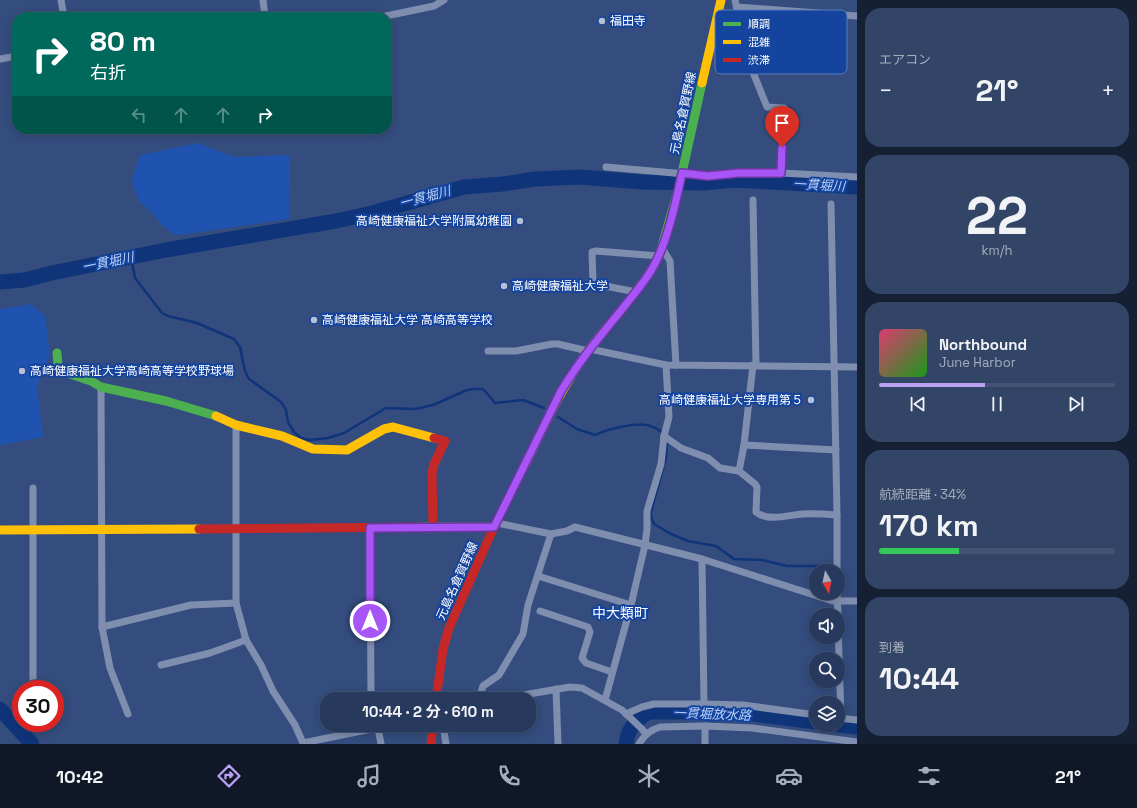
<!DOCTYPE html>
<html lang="ja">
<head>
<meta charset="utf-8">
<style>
	:root { --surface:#273a5e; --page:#334567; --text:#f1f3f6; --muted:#a4adbc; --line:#435473; --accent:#bca0f2 }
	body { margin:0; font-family:"Space Grotesk","Noto Sans JP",sans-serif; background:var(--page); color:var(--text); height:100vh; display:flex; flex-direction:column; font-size:15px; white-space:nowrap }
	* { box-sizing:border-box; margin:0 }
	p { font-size:13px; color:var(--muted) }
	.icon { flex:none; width:22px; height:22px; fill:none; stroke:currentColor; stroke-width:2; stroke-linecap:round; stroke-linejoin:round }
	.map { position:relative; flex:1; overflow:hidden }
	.sheet { display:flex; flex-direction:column; gap:8px; padding:8px; background:#152034; width:280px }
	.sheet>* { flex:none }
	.top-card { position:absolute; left:12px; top:12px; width:380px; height:122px; border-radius:16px; box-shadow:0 2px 10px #0003,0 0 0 1px var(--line); background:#00695c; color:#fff; overflow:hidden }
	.needle { width:26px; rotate:171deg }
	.buttons { position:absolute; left:809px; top:564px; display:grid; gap:8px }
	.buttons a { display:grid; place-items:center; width:36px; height:36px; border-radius:50%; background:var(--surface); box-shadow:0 2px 10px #0003,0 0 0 1px var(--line); font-size:20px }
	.speed { position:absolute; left:12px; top:680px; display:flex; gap:8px; font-size:20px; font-weight:700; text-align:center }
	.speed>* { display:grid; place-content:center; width:52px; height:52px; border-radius:50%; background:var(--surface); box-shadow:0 2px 10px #0003,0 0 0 1px var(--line); line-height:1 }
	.speed .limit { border:6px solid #d22; background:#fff; color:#111 }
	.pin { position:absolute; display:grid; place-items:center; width:34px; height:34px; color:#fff; margin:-41px -17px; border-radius:50% 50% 50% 0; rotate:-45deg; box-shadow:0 0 4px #0007 }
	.pin .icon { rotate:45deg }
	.me { position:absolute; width:44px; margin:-22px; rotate:0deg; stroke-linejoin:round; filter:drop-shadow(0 0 3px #0008) }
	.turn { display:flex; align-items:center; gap:14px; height:84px; padding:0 12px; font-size:18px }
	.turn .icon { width:52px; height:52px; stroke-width:2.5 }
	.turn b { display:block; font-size:28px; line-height:34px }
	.lanes { display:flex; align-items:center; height:38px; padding:0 12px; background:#0003; justify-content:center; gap:20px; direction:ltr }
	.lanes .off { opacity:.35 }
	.big { font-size:30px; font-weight:700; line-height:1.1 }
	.sheet .widget { flex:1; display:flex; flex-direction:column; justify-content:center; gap:6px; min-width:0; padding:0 14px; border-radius:16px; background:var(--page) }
	.sheet .dial { align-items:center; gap:0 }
	.dial b { font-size:52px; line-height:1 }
	.song { display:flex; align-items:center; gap:12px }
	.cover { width:48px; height:48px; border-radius:6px; background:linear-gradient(135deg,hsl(340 70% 55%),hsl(120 70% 35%)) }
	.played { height:4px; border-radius:2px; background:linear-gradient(90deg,var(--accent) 45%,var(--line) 45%) }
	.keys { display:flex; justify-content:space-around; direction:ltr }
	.heat { display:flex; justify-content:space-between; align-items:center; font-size:22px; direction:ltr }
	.charge { height:6px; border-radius:3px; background:linear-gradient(90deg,#34c759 34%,var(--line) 0) }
	.trip { position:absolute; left:320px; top:692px; width:216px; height:40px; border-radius:16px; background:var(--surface); box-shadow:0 2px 10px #0003,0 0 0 1px var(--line); font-weight:700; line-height:40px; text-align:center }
	.tab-bar { display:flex; height:64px; justify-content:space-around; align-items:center; background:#101726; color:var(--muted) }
	.tab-bar .icon { width:28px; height:28px }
	.tab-bar .active { color:var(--accent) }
	.tab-bar b { font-size:18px; color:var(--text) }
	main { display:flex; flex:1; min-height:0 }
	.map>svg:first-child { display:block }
	.green { fill:#1f53af }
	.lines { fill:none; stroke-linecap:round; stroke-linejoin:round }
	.stream { stroke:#10347a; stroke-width:2.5 }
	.river { stroke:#10347a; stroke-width:15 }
	.street { stroke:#7f8eaf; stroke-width:7 }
	.fast { stroke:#4caf50; stroke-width:9 }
	.slow { stroke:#ffc107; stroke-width:9 }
	.jam { stroke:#c62828; stroke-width:9 }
	.route-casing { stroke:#6d37a1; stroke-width:10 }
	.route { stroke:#a855f7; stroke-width:7 }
	.poi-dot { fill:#b8c1d2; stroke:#14449d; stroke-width:1.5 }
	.labels { text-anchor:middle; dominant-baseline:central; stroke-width:4; stroke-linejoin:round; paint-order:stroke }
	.poi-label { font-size:12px; fill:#fff; stroke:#14449d; text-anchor:start }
	.street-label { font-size:12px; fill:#fff; stroke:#14449d }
	.water-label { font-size:13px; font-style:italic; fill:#b7d0fa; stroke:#14449d }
	.quarter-label { font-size:14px; fill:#fff; stroke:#14449d }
	.key { fill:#14449d; stroke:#5a7cba; stroke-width:1 }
	.key-label { font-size:11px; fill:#fff }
</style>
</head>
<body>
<main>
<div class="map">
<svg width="857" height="744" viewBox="0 0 857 744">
	<rect width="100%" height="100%" fill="#344d7e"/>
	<g class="green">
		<polygon points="198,143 234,157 290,155 289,219 180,235 174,234 162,225 150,211 139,201 134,188 132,179 140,155"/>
		<polygon points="31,304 45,316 50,355 37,387 43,437 0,445 0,309"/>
	</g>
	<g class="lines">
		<g class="stream">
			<polyline points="131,257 135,278 162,313 168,316 197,323 234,339 240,347 245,371 249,379 281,402 286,410 288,422 294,432 301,438 309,440 328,438 344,433 386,408 415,409 433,405 467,390 473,389 482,389 485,391 495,403 523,400 544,408"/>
			<path d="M558,417L577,429L595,435C607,429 634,423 647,425C653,426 657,429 662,432"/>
			<polyline points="667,442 666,458 651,512 651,517 654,524 671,534 688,541 716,546 734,559 762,560 787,566 830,566 831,571"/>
			<polyline points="832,593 832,595"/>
		</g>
		<g class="river">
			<polyline points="0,282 24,280 52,273 166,250 336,221 372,213 464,187 503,184 535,179 580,177 641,182 703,183 735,180 857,187"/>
			<polyline points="0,709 32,744"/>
			<polyline points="838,725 857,727"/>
			<path d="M626,744C628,728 635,721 648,712H736L816,722"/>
		</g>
		<g class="street">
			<polyline points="61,0 64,17"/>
			<polyline points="263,0 265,17"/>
			<polyline points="735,0 746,55 767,107 784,108 781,173"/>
			<polyline points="737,7 857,16"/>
			<polyline points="381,17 434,6 444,0"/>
			<polyline points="0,59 17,56"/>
			<polyline points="606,167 708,176 738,173 781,173 857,177"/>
			<polyline points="753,200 756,365"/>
			<polyline points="831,204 837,515 837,571"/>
			<polyline points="662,248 670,261 676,365"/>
			<polyline points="636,292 595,284 593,282 592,252 596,251 659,256"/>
			<polyline points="590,349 666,365 857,367"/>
			<polyline points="488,351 516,351 552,344 558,344 588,351"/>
			<polyline points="101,387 102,627 191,605 236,603"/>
			<polyline points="236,425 236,603 246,640 261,665 273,691 295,725 303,743 391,725"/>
			<path d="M664,436L681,448L708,458L720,468L739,471L755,484L757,487L756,512C768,522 789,515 802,514C814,513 826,514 837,515"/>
			<polyline points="744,445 836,450"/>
			<polyline points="739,471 744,445 753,365"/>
			<polyline points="33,488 33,685"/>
			<polyline points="497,523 551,534 567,531 575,527 702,559 833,601 857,601"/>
			<polyline points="370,528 371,699"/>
			<polyline points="702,559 704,704"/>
			<polyline points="538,576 631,605"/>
			<polyline points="837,593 838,615"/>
			<polyline points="540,611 588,627 590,632 582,658 586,663 612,672"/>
			<polyline points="838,625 841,718"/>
			<polyline points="102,627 110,668 128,714"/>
			<polyline points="161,665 210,653 246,640"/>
			<polyline points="556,689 558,744"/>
			<polyline points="479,699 483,686 499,675 523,634 528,605 551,534"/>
			<polyline points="500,699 570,687 582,688 622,710 642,729 646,734"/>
			<polyline points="605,700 631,605 645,545 647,529 647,511 661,464 664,436 669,417 666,365"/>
			<polyline points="626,714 642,707 654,704 704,704 743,705 816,715"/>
			<polyline points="838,718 857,720"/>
			<polyline points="443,725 446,744"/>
			<polyline points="705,726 705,744"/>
			<polyline points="378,728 381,744"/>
			<path d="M639,744C644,735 650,730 660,727L705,726L752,728L857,742"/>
		</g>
		<g class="fast">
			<polyline points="653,267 659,256 678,191 702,83"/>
			<polyline points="57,353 58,365 61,371 91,381 101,387 166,401 216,416"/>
			<polyline points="422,527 494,527"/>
		</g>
		<g class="slow">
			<polyline points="702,83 721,0"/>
			<polyline points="216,416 236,425 282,436 313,449 347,450 384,429 393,427 434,438"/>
			<path d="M526,463C545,424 562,386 588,351C609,323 635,297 653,267"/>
			<polyline points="0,530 199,529"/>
		</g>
		<g class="jam">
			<polyline points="433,527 432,473 434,464 445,441 434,438"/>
			<polyline points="199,529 422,527"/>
			<polyline points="436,699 443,649 449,628 494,527 526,463"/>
			<polyline points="431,744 433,725"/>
		</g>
	</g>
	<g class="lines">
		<defs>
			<path id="route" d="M370,621V528L494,527L561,391C579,361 601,335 623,308C633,295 644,283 652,269C667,244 676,202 682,173L708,176L738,173H781L782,147"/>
		</defs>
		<use href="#route" class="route-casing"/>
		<use href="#route" class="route"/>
	</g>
	<g class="poi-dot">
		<circle cx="602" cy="21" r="4"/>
		<circle cx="520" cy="221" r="4"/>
		<circle cx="504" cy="286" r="4"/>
		<circle cx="314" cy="320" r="4"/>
		<circle cx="22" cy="371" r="4"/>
		<circle cx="811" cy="400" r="4"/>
	</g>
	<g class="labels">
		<g class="poi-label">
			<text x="610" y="21">福田寺</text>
			<text x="512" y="221" text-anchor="end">高崎健康福祉大学附属幼稚園</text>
			<text x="512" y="286">高崎健康福祉大学</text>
			<text x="322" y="320">高崎健康福祉大学 高崎高等学校</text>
			<text x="30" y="371">高崎健康福祉大学高崎高等学校野球場</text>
			<text x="803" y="400" text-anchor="end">高崎健康福祉大学専用第５</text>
		</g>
		<g class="street-label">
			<text transform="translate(683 113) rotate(-78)">元島名倉賀野線</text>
			<text transform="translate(457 581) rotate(-66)">元島名倉賀野線</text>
		</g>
		<g class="water-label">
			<text transform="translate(819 185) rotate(3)">一貫堀川</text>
			<text transform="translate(425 197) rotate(-15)">一貫堀川</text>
			<text transform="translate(108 262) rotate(-12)">一貫堀川</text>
			<text transform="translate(712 714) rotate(2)">一貫堀放水路</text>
		</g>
		<g class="quarter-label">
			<text x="620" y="613">中大類町</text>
		</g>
	</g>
	<rect x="715" y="10" width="132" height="64" rx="6" class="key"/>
	<rect x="723" y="22" width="18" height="4" fill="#4caf50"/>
	<rect x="723" y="40" width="18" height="4" fill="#ffc107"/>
	<rect x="723" y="58" width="18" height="4" fill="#c62828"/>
	<g class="key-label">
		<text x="748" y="28">順調</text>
		<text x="748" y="46">混雑</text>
		<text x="748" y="64">渋滞</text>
	</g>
</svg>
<div class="buttons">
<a><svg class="needle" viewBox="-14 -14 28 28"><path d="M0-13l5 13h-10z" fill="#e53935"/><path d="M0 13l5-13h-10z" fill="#a4adbc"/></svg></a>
<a><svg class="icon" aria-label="sound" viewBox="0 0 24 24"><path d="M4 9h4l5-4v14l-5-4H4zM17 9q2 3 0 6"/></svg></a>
<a><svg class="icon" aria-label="search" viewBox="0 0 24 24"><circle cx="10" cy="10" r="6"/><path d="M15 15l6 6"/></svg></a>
<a><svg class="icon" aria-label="layers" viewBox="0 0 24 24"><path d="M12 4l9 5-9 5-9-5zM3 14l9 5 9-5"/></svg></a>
</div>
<div class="speed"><div class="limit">30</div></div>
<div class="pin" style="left:782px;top:147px;background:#d93025"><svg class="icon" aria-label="arrive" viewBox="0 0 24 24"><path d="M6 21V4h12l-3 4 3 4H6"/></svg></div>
<svg class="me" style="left:370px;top:621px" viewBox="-20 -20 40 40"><circle r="17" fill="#a855f7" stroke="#fff" stroke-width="3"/><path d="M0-11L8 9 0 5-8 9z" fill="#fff"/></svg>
<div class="trip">10:44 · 2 分 · 610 m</div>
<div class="top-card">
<div class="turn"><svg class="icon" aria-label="right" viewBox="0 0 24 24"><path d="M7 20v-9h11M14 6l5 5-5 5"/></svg><div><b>80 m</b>右折</div></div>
<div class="lanes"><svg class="icon off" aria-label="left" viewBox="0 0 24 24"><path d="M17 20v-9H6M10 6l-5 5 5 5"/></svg><svg class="icon off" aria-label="ahead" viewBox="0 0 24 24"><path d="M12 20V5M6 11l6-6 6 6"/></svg><svg class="icon off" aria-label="ahead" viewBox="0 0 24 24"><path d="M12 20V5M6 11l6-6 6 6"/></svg><svg class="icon" aria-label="right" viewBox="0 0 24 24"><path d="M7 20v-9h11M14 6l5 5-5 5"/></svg></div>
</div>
</div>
<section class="sheet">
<div class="widget"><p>エアコン</p>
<div class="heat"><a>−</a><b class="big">21°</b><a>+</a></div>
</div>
<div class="widget dial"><b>22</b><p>km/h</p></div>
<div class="widget">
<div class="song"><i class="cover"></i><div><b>Northbound</b><p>June Harbor</p></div></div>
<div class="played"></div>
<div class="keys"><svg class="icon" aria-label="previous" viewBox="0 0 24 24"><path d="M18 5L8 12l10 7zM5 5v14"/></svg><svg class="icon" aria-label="pause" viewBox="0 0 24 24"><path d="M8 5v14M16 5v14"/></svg><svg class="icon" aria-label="next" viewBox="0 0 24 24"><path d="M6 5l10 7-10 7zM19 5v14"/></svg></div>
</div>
<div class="widget"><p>航続距離 · 34%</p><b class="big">170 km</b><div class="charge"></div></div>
<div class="widget"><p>到着</p><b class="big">10:44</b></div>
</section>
</main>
<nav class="tab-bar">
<b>10:42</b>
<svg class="icon active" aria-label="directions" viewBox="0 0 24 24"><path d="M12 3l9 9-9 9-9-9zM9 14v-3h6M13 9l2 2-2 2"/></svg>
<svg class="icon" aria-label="music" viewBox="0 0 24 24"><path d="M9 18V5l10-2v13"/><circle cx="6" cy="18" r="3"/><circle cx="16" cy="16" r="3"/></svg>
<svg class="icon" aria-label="phone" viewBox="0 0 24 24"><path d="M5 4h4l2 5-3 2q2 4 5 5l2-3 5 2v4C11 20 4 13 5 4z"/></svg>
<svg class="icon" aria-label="climate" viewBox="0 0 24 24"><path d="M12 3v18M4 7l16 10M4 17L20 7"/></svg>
<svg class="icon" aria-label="car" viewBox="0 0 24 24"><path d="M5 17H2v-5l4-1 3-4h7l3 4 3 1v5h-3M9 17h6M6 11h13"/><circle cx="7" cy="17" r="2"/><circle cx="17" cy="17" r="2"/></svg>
<svg class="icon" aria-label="filters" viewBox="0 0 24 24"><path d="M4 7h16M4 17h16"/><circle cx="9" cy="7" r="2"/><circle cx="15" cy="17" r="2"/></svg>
<b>21°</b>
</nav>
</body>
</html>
